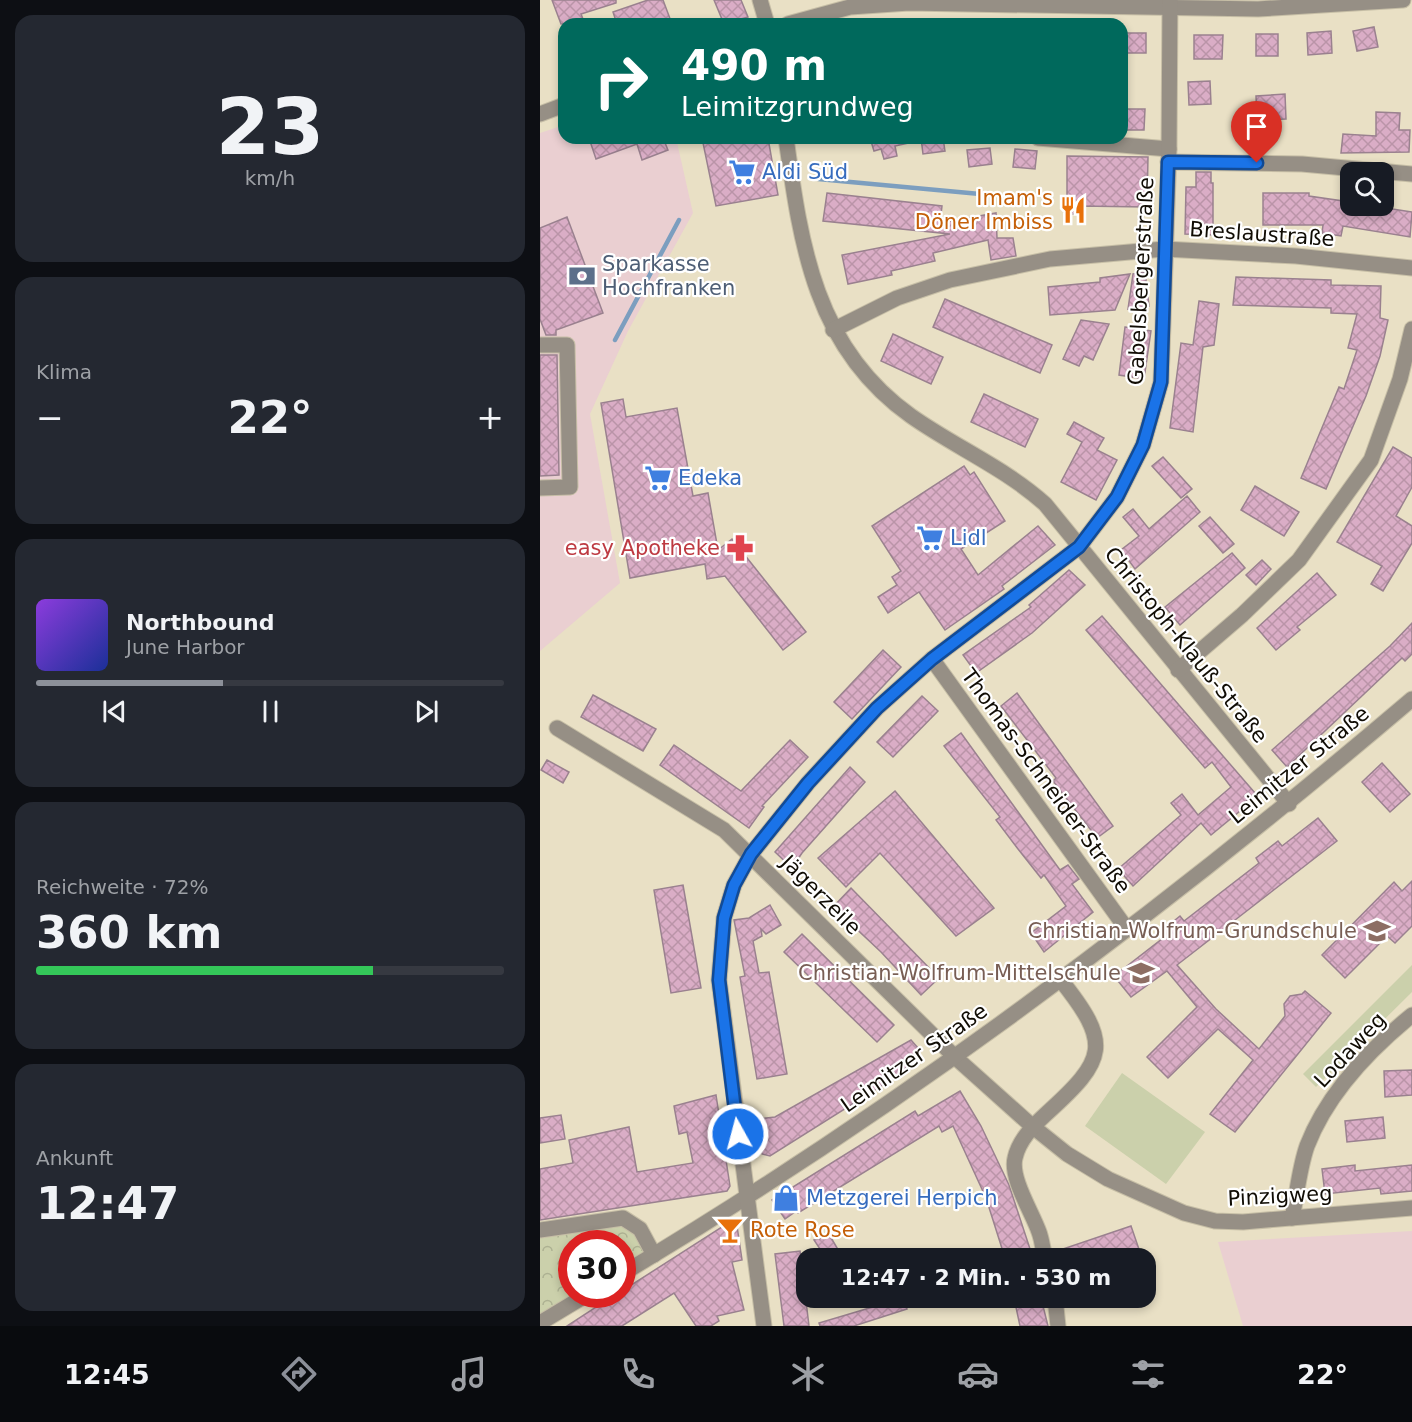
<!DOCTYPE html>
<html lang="de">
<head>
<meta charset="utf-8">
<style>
	:root { --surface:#171b24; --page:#242831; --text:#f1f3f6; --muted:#9ea1a6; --line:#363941; --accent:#8c9099 }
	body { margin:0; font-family:"DejaVu Sans",sans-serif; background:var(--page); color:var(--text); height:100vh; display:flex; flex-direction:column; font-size:22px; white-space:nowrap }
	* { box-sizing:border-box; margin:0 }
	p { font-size:20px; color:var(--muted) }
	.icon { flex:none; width:33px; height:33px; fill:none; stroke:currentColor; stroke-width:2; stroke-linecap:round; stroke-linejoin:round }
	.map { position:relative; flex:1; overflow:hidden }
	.sheet { display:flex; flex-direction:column; gap:15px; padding:15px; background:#0d0f14; width:540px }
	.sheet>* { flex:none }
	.top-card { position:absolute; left:18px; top:18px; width:570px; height:126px; border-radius:18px; box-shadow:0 3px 9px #0003; background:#00695c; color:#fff; overflow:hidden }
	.controls { position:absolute; left:800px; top:162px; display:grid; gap:12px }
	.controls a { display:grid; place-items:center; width:54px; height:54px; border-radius:12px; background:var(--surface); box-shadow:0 3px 9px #0003; font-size:30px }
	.speed { position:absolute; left:18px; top:1230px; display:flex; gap:12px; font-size:30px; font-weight:700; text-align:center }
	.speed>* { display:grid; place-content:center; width:78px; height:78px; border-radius:50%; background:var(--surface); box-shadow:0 3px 9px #0003; line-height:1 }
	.speed .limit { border:9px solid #d22; background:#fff; color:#111 }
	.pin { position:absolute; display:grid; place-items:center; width:51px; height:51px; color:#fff; margin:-62px -26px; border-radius:50% 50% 50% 0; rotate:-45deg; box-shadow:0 0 6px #0007 }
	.pin .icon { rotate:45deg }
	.me { position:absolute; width:66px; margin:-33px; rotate:353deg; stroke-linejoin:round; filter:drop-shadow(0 0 4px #0008) }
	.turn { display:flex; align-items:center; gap:21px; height:126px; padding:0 24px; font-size:27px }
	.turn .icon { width:78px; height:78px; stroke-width:2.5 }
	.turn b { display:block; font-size:42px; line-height:51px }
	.big { font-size:45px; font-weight:700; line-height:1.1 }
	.sheet .card { flex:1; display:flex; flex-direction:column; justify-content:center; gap:9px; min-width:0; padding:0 21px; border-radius:18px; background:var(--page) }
	.sheet .dial { align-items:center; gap:0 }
	.dial b { font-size:78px; line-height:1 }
	.song { display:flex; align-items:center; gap:18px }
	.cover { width:72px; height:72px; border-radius:9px; background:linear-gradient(135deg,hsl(270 70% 55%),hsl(230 70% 35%)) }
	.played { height:6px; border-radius:3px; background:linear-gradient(90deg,var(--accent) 40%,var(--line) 40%) }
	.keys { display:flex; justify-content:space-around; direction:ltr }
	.heat { display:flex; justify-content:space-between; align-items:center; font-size:33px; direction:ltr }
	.charge { height:9px; border-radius:4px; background:linear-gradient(90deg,#34c759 72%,var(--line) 0) }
	.trip { position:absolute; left:256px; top:1248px; width:360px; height:60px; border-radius:18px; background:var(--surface); box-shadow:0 3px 9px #0003; font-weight:700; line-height:60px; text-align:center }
	.tab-bar { display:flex; height:96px; justify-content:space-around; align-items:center; background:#090b0e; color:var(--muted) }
	.tab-bar .icon { width:42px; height:42px }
	.tab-bar .on { color:var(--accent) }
	.tab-bar b { font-size:27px; color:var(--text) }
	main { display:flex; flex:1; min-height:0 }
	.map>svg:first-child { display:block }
	.commercial { fill:#eacfd1 }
	.park { fill:url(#park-crowns) }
	.pitch { fill:#cbd0ab }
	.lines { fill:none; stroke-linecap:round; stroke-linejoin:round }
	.stream { stroke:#7c9ebf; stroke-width:4.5 }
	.building { fill:url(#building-cross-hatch); stroke:#9a818f; stroke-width:1.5 }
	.minor-casing { stroke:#c6bea6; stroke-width:17 }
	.minor { stroke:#968f85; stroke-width:15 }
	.route-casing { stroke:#114b97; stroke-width:15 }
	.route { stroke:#1a73e8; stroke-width:10 }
	.labels { text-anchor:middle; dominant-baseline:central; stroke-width:4.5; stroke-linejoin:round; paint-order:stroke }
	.shop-label { font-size:21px; fill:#366cbe; stroke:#fff; text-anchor:start }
	.food-label { font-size:21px; fill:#c56008; stroke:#fff; text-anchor:end }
	.street-label { font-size:21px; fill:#100c04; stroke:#fff }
	.service-label { font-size:21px; fill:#4e5e75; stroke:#fff; text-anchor:start }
	.health-label { font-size:21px; fill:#be3a42; stroke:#fff; text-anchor:end }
	.education-label { font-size:21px; fill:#785e54; stroke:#fff; text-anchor:end }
</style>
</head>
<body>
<main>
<section class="sheet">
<div class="card dial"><b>23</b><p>km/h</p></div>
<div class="card"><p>Klima</p>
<div class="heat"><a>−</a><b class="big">22°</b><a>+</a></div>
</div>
<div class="card">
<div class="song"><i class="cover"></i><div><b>Northbound</b><p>June Harbor</p></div></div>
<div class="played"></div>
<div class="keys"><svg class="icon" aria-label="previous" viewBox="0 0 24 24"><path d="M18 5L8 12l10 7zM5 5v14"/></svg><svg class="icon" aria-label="pause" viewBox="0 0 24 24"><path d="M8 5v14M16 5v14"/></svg><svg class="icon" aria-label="next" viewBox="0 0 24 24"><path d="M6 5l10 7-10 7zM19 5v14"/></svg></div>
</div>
<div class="card"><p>Reichweite · 72%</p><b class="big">360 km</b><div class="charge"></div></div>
<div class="card"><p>Ankunft</p><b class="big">12:47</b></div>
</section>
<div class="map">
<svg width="872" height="1326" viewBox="0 0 872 1326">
	<defs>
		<pattern id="park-crowns" width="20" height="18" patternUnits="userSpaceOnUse" patternTransform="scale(1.5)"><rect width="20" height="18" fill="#cbd0ab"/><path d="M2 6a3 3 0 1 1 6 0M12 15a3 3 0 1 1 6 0" fill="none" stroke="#adb192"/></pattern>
		<pattern id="building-cross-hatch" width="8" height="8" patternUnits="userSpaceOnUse" patternTransform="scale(1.5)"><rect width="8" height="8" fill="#daadc6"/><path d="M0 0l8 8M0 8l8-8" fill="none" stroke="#ba94a8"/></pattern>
	</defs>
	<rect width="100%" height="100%" fill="#e9e0c5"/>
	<g class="commercial">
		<polygon points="24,125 24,138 136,138 153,213 88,331 50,414 80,583 0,651 0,133"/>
		<polygon points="872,1231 872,1326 703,1326 678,1242"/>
	</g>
	<polygon class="park" points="67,1219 88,1225 112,1254 83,1272 82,1244 32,1244 32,1294 46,1295 0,1323 0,1232"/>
	<g class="pitch">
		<polygon points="872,965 872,992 776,1087 763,1074"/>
		<polygon points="582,1073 665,1132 626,1184 545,1126"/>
	</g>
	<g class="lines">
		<g class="stream">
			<polyline points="278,179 440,194"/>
			<polyline points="75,340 139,220"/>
		</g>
	</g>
	<g class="building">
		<polygon points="12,0 76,0 76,3 41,14 45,24 21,24"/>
		<polygon points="108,0 123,0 132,24 77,24 73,12"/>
		<polygon points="174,0 201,0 208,17 184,24"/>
		<polygon points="834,27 838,47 817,51 813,31"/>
		<polygon points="791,31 792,53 768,55 767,33"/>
		<rect x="584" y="33" width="22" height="20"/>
		<rect x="716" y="34" width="22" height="22"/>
		<polygon points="654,35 683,35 682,59 654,59"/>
		<polygon points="670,81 671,104 649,105 648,82"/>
		<polygon points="745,94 746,119 717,120 716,96"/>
		<polygon points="583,109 605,109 604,130 582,130"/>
		<polygon points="836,112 860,113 859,130 870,130 869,152 801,153 803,134 836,136"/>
		<polygon points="49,138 123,138 128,150 102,160 97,144 56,159"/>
		<polygon points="162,138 228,138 238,195 176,206"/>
		<polygon points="330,138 369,138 369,143 355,146 357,156 344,159 341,149 334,151"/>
		<polygon points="381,138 403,138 405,151 383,154"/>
		<polygon points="450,148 452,164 429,167 427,150"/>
		<polygon points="475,149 497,151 495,169 473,167"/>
		<polygon points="527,156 608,157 607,207 539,206 539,214 527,214"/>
		<polygon points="656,172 671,172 671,183 673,183 673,235 645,234 646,187 656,187"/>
		<polygon points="287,193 402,206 400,223 456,213 457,238 473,238 476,256 451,260 448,240 393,253 395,261 351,271 352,275 308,284 302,255 410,234 283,221"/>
		<polygon points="723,193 769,193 769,196 810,202 810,206 833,206 872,212 870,237 803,226 801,236 782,233 783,225 723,225"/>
		<polygon points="27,217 63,313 16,330 16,335 6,335 0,319 0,228"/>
		<polygon points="605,272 609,306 588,309 593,274"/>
		<polygon points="590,274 575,310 510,315 508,287 560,282 560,278"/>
		<polygon points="696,277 791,280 791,285 841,286 840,318 848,320 840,356 826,396 786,489 761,478 799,387 804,389 817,350 808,348 817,314 791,313 791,308 693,305"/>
		<polygon points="405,299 512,345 500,373 393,327"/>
		<polygon points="659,301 679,304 674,345 663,347 653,432 630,428 641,343 653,345"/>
		<polygon points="541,320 569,324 553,360 544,356 539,366 523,359"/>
		<polygon points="585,327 611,331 604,379 579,375"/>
		<polygon points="353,334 403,357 391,384 341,361"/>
		<polygon points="0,355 17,355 19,475 0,476"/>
		<polygon points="444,394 498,419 485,447 431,422"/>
		<polygon points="83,399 86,417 137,408 153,496 168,493 178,550 192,539 266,632 243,650 185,576 167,579 165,564 90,578 61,403"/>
		<polygon points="534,422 564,438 557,450 577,460 556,500 521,482 542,442 527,434"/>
		<polygon points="853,447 872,458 872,487 856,516 872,526 872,543 843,591 831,584 842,566 797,542"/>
		<polygon points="623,457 652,489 641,498 612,466"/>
		<polygon points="424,466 430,475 434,472 465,521 421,549 438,575 498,526 515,545 462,586 464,589 405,630 379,592 348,613 338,597 357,585 352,577 361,571 332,526"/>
		<polygon points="715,486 759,512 744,536 701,510"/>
		<polygon points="647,496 660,512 595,569 581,550 599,536 583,517 593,509 609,529"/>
		<polygon points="670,517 694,544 683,553 659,526"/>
		<polygon points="692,553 705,568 640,625 625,607"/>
		<polygon points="722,560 731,569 716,585 706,575"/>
		<polygon points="529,570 545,585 492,633 436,673 423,655 491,607 489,605"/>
		<polygon points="777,573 796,595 757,627 760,630 736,650 717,628"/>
		<polygon points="562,616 715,793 704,803 706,806 671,835 661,823 593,886 578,869 641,815 631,803 642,794 658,815 691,787 672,762 665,768 546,630"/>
		<polygon points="872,623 872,654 865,661 862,658 747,767 732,750 850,646"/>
		<polygon points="343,650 361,667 312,719 294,702"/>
		<polygon points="477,693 573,826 557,838 513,781 516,778 461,706"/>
		<polygon points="53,695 116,729 103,751 41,717"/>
		<polygon points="382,696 398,711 353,757 337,742"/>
		<polygon points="421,733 520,870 528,865 539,879 532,884 553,912 504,952 491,933 526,906 504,875 501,878 478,849 456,820 460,817 404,746"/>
		<polygon points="250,740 268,757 222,806 224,807 209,828 120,765 134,745 201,791"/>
		<polygon points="7,760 29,772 23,783 1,770"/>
		<polygon points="842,763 870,794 850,812 822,782"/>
		<polygon points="310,767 325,782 262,853 252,868 235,852"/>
		<polygon points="355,791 454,908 416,936 340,853 306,887 278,858"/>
		<polygon points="778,818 797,841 637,965 676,1009 719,1049 745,1016 744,1004 750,996 762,994 765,991 791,1013 695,1132 670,1114 713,1060 678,1029 628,1078 607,1057 657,1007 627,971 591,997 574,976 623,938 619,933 640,916 644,921 719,863 716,858 738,841 742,846"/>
		<polygon points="872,881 872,926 855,943 847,936 805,978 782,955 854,882 862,891"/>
		<polygon points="143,885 161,988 131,993 114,890"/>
		<polygon points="311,888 399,978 381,995 341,952 293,907"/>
		<polygon points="230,905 241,925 226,934 221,929 222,936 213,941 219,973 229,972 247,1074 217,1079 200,977 205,976 194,920 209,918"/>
		<polygon points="262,934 354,1025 337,1042 244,952"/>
		<polygon points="371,1040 379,1049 380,1059 361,1071 362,1073 230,1156 222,1154 218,1119 235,1117"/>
		<polygon points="872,1070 872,1095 845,1097 844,1071"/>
		<polygon points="420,1091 441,1126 469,1185 493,1258 465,1258 446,1198 413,1126 402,1132 399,1126 258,1213 254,1207 255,1212 245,1219 232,1200 375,1111 378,1116"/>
		<polygon points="176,1095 190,1186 187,1191 0,1220 0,1169 33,1163 29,1140 89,1127 97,1172 153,1163 147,1132 139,1134 134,1106"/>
		<polygon points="21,1115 25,1139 0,1143 0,1118"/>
		<polygon points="843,1117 845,1138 807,1142 805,1121"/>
		<polygon points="815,1165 815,1171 872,1165 872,1191 841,1194 840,1188 785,1194 782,1169"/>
		<polygon points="188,1223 197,1226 202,1260 192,1262 204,1310 177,1316 179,1321 171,1326 156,1326 134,1293 82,1326 27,1326 76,1294 82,1294 82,1291"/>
		<polygon points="591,1226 602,1258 514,1258 514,1252"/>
		<polygon points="290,1236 303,1258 286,1258 274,1240"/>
		<polygon points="260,1251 269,1326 244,1326 235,1254"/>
		<polygon points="363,1298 367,1309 314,1326 280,1326 279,1323"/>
		<polygon points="474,1298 501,1298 508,1326 480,1326"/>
	</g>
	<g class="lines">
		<defs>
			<g id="minor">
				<polyline points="220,0 227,24"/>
				<polyline points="248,24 310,7 369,3 718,9 863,0"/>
				<polyline points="0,114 24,105"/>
				<path d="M246,138C261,246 275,348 371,416C415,447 465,468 505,504L749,804"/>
				<polyline points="498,138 629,149"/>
				<polyline points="628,162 762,164 872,174"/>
				<polyline points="293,330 357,298 410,280 510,259 624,249 756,256 872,268"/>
				<polyline points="0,345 27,345 30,487 0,488"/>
				<polyline points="392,659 586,928"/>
				<polyline points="638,670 702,615 759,560 831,460 860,379 872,329"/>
				<polyline points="17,728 184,830 416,1058 492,1126 527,1154 568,1179 644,1213 675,1221 703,1222 872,1208"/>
				<path d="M752,1218C757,1195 759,1169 767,1146C787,1094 829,1050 872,1015"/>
				<polyline points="0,1230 83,1218 100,1229 114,1255"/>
				<path d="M505,1258C503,1250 502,1240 499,1232C492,1212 470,1178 475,1158C479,1140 493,1126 506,1114C567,1059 572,1044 520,979"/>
				<path d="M82,1274C362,1107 624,910 872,699"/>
				<polyline points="515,1298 518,1326"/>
				<polyline points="0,1323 48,1294"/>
				<polyline points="224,1326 179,980 184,918 194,885 211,854 268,783 337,708 392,659 539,547 577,497 603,445 621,382 629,149 630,0"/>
			</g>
		</defs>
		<use href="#minor" class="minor-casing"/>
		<use href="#minor" class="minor"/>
	</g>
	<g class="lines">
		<defs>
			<polyline id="route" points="198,1134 179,980 184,918 194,885 211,854 268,783 337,708 392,659 539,547 577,497 603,445 621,382 628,162 717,163"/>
		</defs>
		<use href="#route" class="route-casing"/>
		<use href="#route" class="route"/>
	</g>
	<defs>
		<symbol id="supermarket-bare" viewBox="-9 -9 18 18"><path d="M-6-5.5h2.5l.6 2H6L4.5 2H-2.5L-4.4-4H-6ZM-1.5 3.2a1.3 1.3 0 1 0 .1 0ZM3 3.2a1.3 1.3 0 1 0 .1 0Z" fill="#3f7fe0" stroke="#fff" stroke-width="2.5" paint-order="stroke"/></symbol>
		<symbol id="restaurant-bare" viewBox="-9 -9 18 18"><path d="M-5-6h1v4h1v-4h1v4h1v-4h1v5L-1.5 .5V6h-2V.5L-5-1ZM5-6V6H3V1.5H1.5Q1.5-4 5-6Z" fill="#e8710a" stroke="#fff" stroke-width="2.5" paint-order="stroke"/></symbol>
		<symbol id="bank-bare" viewBox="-9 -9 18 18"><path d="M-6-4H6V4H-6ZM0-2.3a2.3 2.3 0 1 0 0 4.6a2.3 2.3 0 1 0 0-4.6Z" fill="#5c6f8a" stroke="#fff" stroke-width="2.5" paint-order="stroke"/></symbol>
		<symbol id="pharmacy-bare" viewBox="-9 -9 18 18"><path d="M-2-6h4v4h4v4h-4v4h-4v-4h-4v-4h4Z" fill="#e0444e" stroke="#fff" stroke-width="2.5" paint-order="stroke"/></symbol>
		<symbol id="school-bare" viewBox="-9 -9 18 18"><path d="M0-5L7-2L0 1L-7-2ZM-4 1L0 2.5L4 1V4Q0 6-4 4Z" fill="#8d6e63" stroke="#fff" stroke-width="2.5" paint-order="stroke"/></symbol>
		<symbol id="shop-bare" viewBox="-9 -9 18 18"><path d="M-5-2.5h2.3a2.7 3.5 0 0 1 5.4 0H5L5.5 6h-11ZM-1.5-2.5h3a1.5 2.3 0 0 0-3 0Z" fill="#3f7fe0" stroke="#fff" stroke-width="2.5" paint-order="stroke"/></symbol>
		<symbol id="bar-bare" viewBox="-9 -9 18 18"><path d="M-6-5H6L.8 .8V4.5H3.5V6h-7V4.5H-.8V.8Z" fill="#e8710a" stroke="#fff" stroke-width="2.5" paint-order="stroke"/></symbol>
	</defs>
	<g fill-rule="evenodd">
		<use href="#supermarket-bare" x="183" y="153" width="38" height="38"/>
		<use href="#restaurant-bare" x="514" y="191" width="38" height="38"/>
		<use href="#bank-bare" x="23" y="257" width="38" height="38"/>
		<use href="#supermarket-bare" x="99" y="459" width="38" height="38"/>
		<use href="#supermarket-bare" x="371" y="519" width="38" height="38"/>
		<use href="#pharmacy-bare" x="181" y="529" width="38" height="38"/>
		<use href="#school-bare" x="818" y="912" width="38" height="38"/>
		<use href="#school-bare" x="582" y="954" width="38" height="38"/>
		<use href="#shop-bare" x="227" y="1179" width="38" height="38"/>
		<use href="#bar-bare" x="171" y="1211" width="38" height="38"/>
	</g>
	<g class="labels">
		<g class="shop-label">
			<text x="222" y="172">Aldi Süd</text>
			<text x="138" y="478">Edeka</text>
			<text x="410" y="538">Lidl</text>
			<text x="266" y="1198">Metzgerei Herpich</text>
		</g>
		<g class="food-label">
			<text x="513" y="198">Imam's<tspan x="513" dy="24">Döner Imbiss</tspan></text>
			<text x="210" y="1230" text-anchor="start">Rote Rose</text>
		</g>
		<g class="street-label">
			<text transform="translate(722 234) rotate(4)">Breslaustraße</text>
			<text transform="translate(601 281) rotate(-87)">Gabelsbergerstraße</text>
			<text transform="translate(646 645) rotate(51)">Christoph-Klauß-Straße</text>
			<text transform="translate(759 765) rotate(-39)">Leimitzer Straße</text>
			<text transform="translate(506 781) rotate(54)">Thomas-Schneider-Straße</text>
			<text transform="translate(281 895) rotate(45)">Jägerzeile</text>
			<text transform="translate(810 1050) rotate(-47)">Lodaweg</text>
			<text transform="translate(374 1058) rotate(-35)">Leimitzer Straße</text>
			<text transform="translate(740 1196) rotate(-3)">Pinzigweg</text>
		</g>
		<g class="service-label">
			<text x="62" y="264">Sparkasse<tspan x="62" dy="24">Hochfranken</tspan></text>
		</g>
		<g class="health-label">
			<text x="180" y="548">easy Apotheke</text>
		</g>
		<g class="education-label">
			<text x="817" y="931">Christian-Wolfrum-Grundschule</text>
			<text x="581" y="973">Christian-Wolfrum-Mittelschule</text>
		</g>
	</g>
</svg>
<div class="controls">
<a><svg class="icon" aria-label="search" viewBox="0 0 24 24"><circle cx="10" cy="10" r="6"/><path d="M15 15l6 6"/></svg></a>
</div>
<div class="speed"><div class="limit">30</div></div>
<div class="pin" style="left:717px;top:163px;background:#d93025"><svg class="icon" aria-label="arrive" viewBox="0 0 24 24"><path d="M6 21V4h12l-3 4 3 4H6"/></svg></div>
<svg class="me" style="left:198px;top:1134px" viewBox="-20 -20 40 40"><circle r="17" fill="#1a73e8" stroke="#fff" stroke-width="3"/><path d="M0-11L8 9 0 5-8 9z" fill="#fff"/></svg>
<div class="trip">12:47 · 2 Min. · 530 m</div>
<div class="top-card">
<div class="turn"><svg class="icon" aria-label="right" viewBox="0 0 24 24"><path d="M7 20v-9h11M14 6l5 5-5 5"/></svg><div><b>490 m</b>Leimitzgrundweg</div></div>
</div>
</div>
</main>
<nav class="tab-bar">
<b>12:45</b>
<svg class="icon on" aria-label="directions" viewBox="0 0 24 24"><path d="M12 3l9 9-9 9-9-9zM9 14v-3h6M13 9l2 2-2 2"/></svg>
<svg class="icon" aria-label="music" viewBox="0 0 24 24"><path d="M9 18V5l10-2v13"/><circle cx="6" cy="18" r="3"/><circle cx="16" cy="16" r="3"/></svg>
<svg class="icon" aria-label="phone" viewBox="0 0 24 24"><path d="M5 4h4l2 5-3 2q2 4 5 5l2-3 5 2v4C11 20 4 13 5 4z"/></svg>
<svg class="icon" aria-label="climate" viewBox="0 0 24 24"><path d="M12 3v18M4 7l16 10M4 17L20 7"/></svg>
<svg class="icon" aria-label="car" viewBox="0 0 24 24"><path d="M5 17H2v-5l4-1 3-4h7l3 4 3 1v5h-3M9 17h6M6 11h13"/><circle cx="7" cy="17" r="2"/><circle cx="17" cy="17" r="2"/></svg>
<svg class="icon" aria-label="filters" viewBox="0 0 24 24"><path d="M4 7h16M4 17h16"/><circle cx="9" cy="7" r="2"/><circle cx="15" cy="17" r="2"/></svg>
<b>22°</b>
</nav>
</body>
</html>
